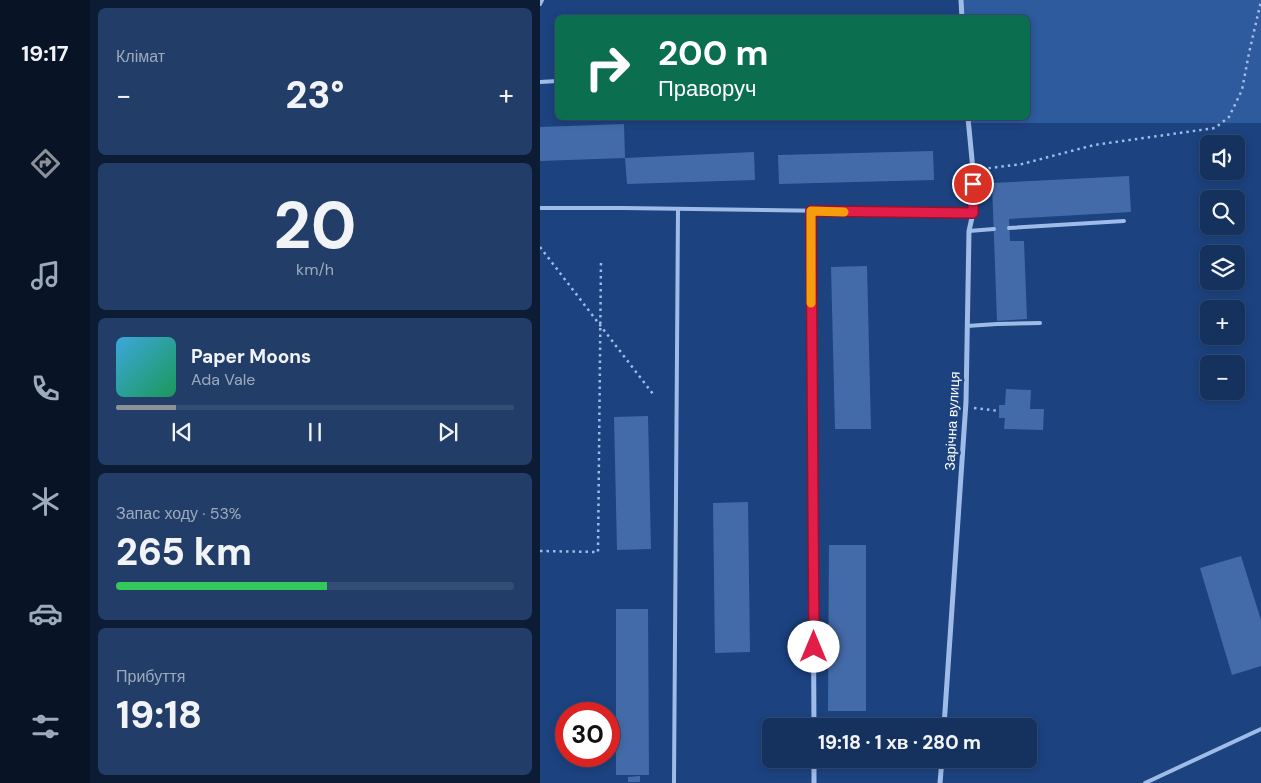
<!DOCTYPE html>
<html lang="uk">
<head>
<meta charset="utf-8">
<style>
	:root { --surface:#15325f; --page:#223e68; --text:#f1f3f6; --muted:#9daabd; --line:#344d74; --accent:#8c9099 }
	body { margin:0; font-family:"DM Sans",sans-serif; background:var(--page); color:var(--text); height:100vh; display:flex; flex-direction:column; font-size:19px; white-space:nowrap }
	* { box-sizing:border-box; margin:0 }
	p { font-size:16px; color:var(--muted) }
	.icon { flex:none; width:28px; height:28px; fill:none; stroke:currentColor; stroke-width:2; stroke-linecap:round; stroke-linejoin:round }
	.map { position:relative; flex:1; overflow:hidden }
	.panel { display:flex; flex-direction:column; gap:8px; padding:8px; background:#0c1c34; width:450px }
	.panel>* { flex:none }
	.banner { position:absolute; left:15px; top:15px; width:475px; height:105px; border-radius:8px; box-shadow:0 2px 8px #0003,0 0 0 1px var(--line); background:#0b6e4f; color:#fff; overflow:hidden }
	.fabs { position:absolute; left:660px; top:135px; display:grid; gap:10px }
	.fabs a { display:grid; place-items:center; width:45px; height:45px; border-radius:8px; background:var(--surface); box-shadow:0 2px 8px #0003,0 0 0 1px var(--line); font-size:25px }
	.speed { position:absolute; left:15px; top:702px; display:flex; gap:10px; font-size:25px; font-weight:700; text-align:center }
	.speed>* { display:grid; place-content:center; width:65px; height:65px; border-radius:50%; background:var(--surface); box-shadow:0 2px 8px #0003,0 0 0 1px var(--line); line-height:1 }
	.speed .limit { border:8px solid #d22; background:#fff; color:#111 }
	.pin { position:absolute; display:grid; place-items:center; width:42px; height:42px; color:#fff; margin:-21px; border:2px solid #fff; border-radius:50%; box-shadow:0 1px 5px #0007 }
	.me { position:absolute; width:55px; margin:-28px; rotate:0deg; stroke-linejoin:round; filter:drop-shadow(0 0 4px #0008) }
	.turn { display:flex; align-items:center; gap:18px; height:105px; padding:0 20px; font-size:22px }
	.turn .icon { width:65px; height:65px; stroke-width:2.5 }
	.turn b { display:block; font-size:35px; line-height:42px }
	.big { font-size:38px; font-weight:800; line-height:1.1 }
	.panel .tile { flex:1; display:flex; flex-direction:column; justify-content:center; gap:8px; min-width:0; padding:0 18px; border-radius:8px; background:var(--page) }
	.panel .dial { align-items:center; gap:0 }
	.dial b { font-size:65px; line-height:1 }
	.song { display:flex; align-items:center; gap:15px }
	.cover { width:60px; height:60px; border-radius:8px; background:linear-gradient(135deg,hsl(200 70% 55%),hsl(150 70% 35%)) }
	.played { height:5px; border-radius:2px; background:linear-gradient(90deg,var(--accent) 15%,var(--line) 15%) }
	.keys { display:flex; justify-content:space-around; direction:ltr }
	.heat { display:flex; justify-content:space-between; align-items:center; font-size:28px; direction:ltr }
	.charge { height:8px; border-radius:4px; background:linear-gradient(90deg,#34c759 53%,var(--line) 0) }
	.trip { position:absolute; left:222px; top:718px; width:275px; height:50px; border-radius:8px; background:var(--surface); box-shadow:0 2px 8px #0003,0 0 0 1px var(--line); font-weight:800; line-height:50px; text-align:center }
	main { display:flex; flex:1; min-height:0 }
	.dock { display:flex; flex-direction:column; width:90px; justify-content:space-around; align-items:center; background:#081426; color:var(--muted) }
	.dock .icon { width:35px; height:35px }
	.dock .selected { color:var(--accent) }
	.dock b { font-size:22px; color:var(--text) }
	.map>svg:first-child { display:block }
	.green { fill:#2e5a9e }
	.building { fill:#446ba9 }
	.lines { fill:none; stroke-linecap:round; stroke-linejoin:round }
	.path { stroke:#9fbce9; stroke-width:2.5; stroke-dasharray:2.5 4; stroke-linecap:butt }
	.lane { stroke:#9fbce9; stroke-width:4 }
	.street { stroke:#9fbce9; stroke-width:5 }
	.route-casing { stroke:#92132f; stroke-width:12 }
	.route { stroke:#e11d48; stroke-width:9 }
	.slow { stroke:#f59e0b; stroke-width:9 }
	.labels { text-anchor:middle; dominant-baseline:central; stroke-width:5; stroke-linejoin:round; paint-order:stroke }
	.street-label { font-size:14px; fill:#fff; stroke:#1c427f }
</style>
</head>
<body>
<main>
<nav class="dock">
<b>19:17</b>
<svg class="icon selected" aria-label="directions" viewBox="0 0 24 24"><path d="M12 3l9 9-9 9-9-9zM9 14v-3h6M13 9l2 2-2 2"/></svg>
<svg class="icon" aria-label="music" viewBox="0 0 24 24"><path d="M9 18V5l10-2v13"/><circle cx="6" cy="18" r="3"/><circle cx="16" cy="16" r="3"/></svg>
<svg class="icon" aria-label="phone" viewBox="0 0 24 24"><path d="M5 4h4l2 5-3 2q2 4 5 5l2-3 5 2v4C11 20 4 13 5 4z"/></svg>
<svg class="icon" aria-label="climate" viewBox="0 0 24 24"><path d="M12 3v18M4 7l16 10M4 17L20 7"/></svg>
<svg class="icon" aria-label="car" viewBox="0 0 24 24"><path d="M5 17H2v-5l4-1 3-4h7l3 4 3 1v5h-3M9 17h6M6 11h13"/><circle cx="7" cy="17" r="2"/><circle cx="17" cy="17" r="2"/></svg>
<svg class="icon" aria-label="filters" viewBox="0 0 24 24"><path d="M4 7h16M4 17h16"/><circle cx="9" cy="7" r="2"/><circle cx="15" cy="17" r="2"/></svg>
</nav>
<section class="panel">
<div class="tile"><p>Клімат</p>
<div class="heat"><a>−</a><b class="big">23°</b><a>+</a></div>
</div>
<div class="tile dial"><b>20</b><p>km/h</p></div>
<div class="tile">
<div class="song"><i class="cover"></i><div><b>Paper Moons</b><p>Ada Vale</p></div></div>
<div class="played"></div>
<div class="keys"><svg class="icon" aria-label="previous" viewBox="0 0 24 24"><path d="M18 5L8 12l10 7zM5 5v14"/></svg><svg class="icon" aria-label="pause" viewBox="0 0 24 24"><path d="M8 5v14M16 5v14"/></svg><svg class="icon" aria-label="next" viewBox="0 0 24 24"><path d="M6 5l10 7-10 7zM19 5v14"/></svg></div>
</div>
<div class="tile"><p>Запас ходу · 53%</p><b class="big">265 km</b><div class="charge"></div></div>
<div class="tile"><p>Прибуття</p><b class="big">19:18</b></div>
</section>
<div class="map">
<svg width="721" height="783" viewBox="0 0 721 783">
	<rect width="100%" height="100%" fill="#1c427f"/>
	<polygon class="green" points="421,0 721,0 721,123 428,123 428,118 488,118 488,18 422,17"/>
	<g class="building">
		<polygon points="84,124 85,158 0,161 0,127"/>
		<polygon points="393,151 394,180 239,184 238,155"/>
		<polygon points="214,152 215,180 87,184 85,158"/>
		<polygon points="589,176 591,212 469,219 470,241 484,241 487,319 457,321 452,183"/>
		<polygon points="327,266 331,429 295,429 291,267"/>
		<polygon points="466,389 491,390 490,409 504,409 503,430 464,429 465,418 459,418 459,405 465,405"/>
		<polygon points="108,416 111,549 77,550 74,417"/>
		<polygon points="208,502 210,652 175,653 173,503"/>
		<polygon points="289,545 326,545 326,711 288,711"/>
		<polygon points="701,556 721,620 721,666 692,675 660,568"/>
		<polygon points="76,609 108,609 109,775 76,775"/>
		<polygon points="100,776 100,782 88,782 88,777"/>
	</g>
	<g class="lines">
		<g class="path">
			<polyline points="442,169 482,164 554,145 675,128 689,117 702,90 709,53 721,1"/>
			<polyline points="0,247 113,394"/>
			<polyline points="434,408 459,411"/>
			<polyline points="0,551 58,552 61,260"/>
		</g>
		<g class="lane">
			<polyline points="0,4 2,0"/>
			<polyline points="0,82 18,81"/>
			<polyline points="0,208 83,208 433,213"/>
			<polyline points="469,228 584,221"/>
			<polyline points="429,231 454,229"/>
			<polyline points="427,326 457,324 500,323"/>
			<polyline points="134,783 138,209"/>
			<polyline points="605,783 721,729"/>
		</g>
		<g class="street">
			<polyline points="421,0 422,18"/>
			<polyline points="271,211 274,726"/>
			<polyline points="404,726 426,402 429,231 433,213 433,170 428,118"/>
			<polyline points="274,759 274,783"/>
			<polyline points="400,783 402,759"/>
		</g>
	</g>
	<g class="lines">
		<defs>
			<polyline id="route" points="274,647 271,211 433,213 433,184"/>
		</defs>
		<use href="#route" class="route-casing"/>
		<use href="#route" class="route"/>
		<polyline class="slow" points="271,303 271,211 304,212"/>
	</g>
	<g class="labels">
		<g class="street-label">
			<text transform="translate(412 421) rotate(-87)">Зарічна вулиця</text>
		</g>
	</g>
</svg>
<div class="fabs">
<a><svg class="icon" aria-label="sound" viewBox="0 0 24 24"><path d="M4 9h4l5-4v14l-5-4H4zM17 9q2 3 0 6"/></svg></a>
<a><svg class="icon" aria-label="search" viewBox="0 0 24 24"><circle cx="10" cy="10" r="6"/><path d="M15 15l6 6"/></svg></a>
<a><svg class="icon" aria-label="layers" viewBox="0 0 24 24"><path d="M12 4l9 5-9 5-9-5zM3 14l9 5 9-5"/></svg></a>
<a>+</a>
<a>−</a>
</div>
<div class="speed"><div class="limit">30</div></div>
<div class="pin" style="left:433px;top:184px;background:#d93025"><svg class="icon" aria-label="arrive" viewBox="0 0 24 24"><path d="M6 21V4h12l-3 4 3 4H6"/></svg></div>
<svg class="me" style="left:274px;top:647px" viewBox="-20 -20 40 40"><circle r="19" fill="#fff"/><path d="M0-13L10 11 0 6-10 11z" fill="#e11d48"/></svg>
<div class="trip">19:18 · 1 хв · 280 m</div>
<div class="banner">
<div class="turn"><svg class="icon" aria-label="right" viewBox="0 0 24 24"><path d="M7 20v-9h11M14 6l5 5-5 5"/></svg><div><b>200 m</b>Праворуч</div></div>
</div>
</div>
</main>
</body>
</html>
